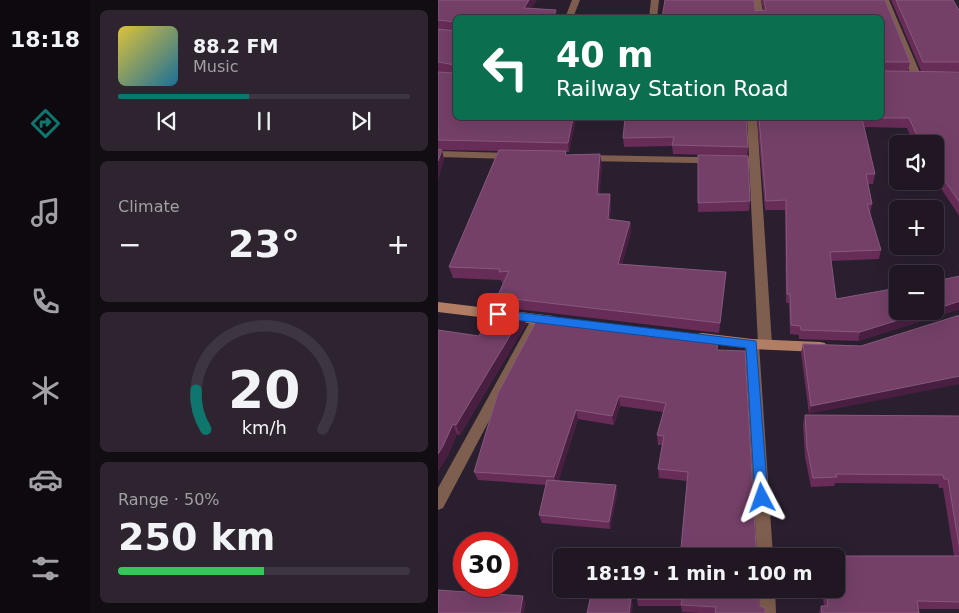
<!DOCTYPE html>
<html lang="en">
<head>
<meta charset="utf-8">
<style>
	:root { --surface:#201723; --page:#2d2430; --text:#f1f3f6; --muted:#a29fa6; --line:#3d3641; --accent:#0f766e }
	body { margin:0; font-family:"DejaVu Sans",sans-serif; background:var(--page); color:var(--text); height:100vh; display:flex; flex-direction:column; font-size:19px; white-space:nowrap }
	* { box-sizing:border-box; margin:0 }
	p { font-size:16px; color:var(--muted) }
	.icon { flex:none; width:28px; height:28px; fill:none; stroke:currentColor; stroke-width:2; stroke-linecap:round; stroke-linejoin:round }
	.map { position:relative; flex:1; overflow:hidden }
	.sheet { display:flex; flex-direction:column; gap:10px; padding:10px; background:#120d13; width:348px }
	.sheet>* { flex:none }
	.guide { position:absolute; left:15px; top:15px; width:431px; height:105px; border-radius:8px; box-shadow:0 5px 20px #0002,0 0 0 1px var(--line); background:#0b6e4f; color:#fff; overflow:hidden }
	.fabs { position:absolute; left:451px; top:135px; display:grid; gap:10px }
	.fabs a { display:grid; place-items:center; width:55px; height:55px; border-radius:8px; background:var(--surface); box-shadow:0 5px 20px #0002,0 0 0 1px var(--line); font-size:25px }
	.speed { position:absolute; left:15px; top:532px; display:flex; gap:10px; font-size:25px; font-weight:700; text-align:center }
	.speed>* { display:grid; place-content:center; width:65px; height:65px; border-radius:50%; background:var(--surface); box-shadow:0 5px 20px #0002,0 0 0 1px var(--line); line-height:1 }
	.speed .limit { border:8px solid #d22; background:#fff; color:#111 }
	.pin { position:absolute; display:grid; place-items:center; width:42px; height:42px; color:#fff; margin:-21px; border-radius:10px; box-shadow:0 2px 8px #0006 }
	.me { position:absolute; width:55px; margin:-28px; rotate:356deg; stroke-linejoin:round; filter:drop-shadow(0 0 4px #0008) }
	.turn { display:flex; align-items:center; gap:18px; height:105px; padding:0 20px; font-size:22px }
	.turn .icon { width:65px; height:65px; stroke-width:2.5 }
	.turn b { display:block; font-size:35px; line-height:42px }
	.big { font-size:38px; font-weight:700; line-height:1.1 }
	.sheet .widget { flex:1; display:flex; flex-direction:column; justify-content:center; gap:8px; min-width:0; padding:0 18px; border-radius:8px; background:var(--page) }
	.sheet .dial { align-items:center; gap:0 }
	.dial svg { height:130px; overflow:visible; fill:none; stroke:var(--line); stroke-width:7; stroke-linecap:round; text-anchor:middle }
	.dial text { fill:var(--text); stroke:none }
	.song { display:flex; align-items:center; gap:15px }
	.cover { width:60px; height:60px; border-radius:8px; background:linear-gradient(135deg,hsl(50 70% 55%),hsl(200 70% 35%)) }
	.played { height:5px; border-radius:2px; background:linear-gradient(90deg,var(--accent) 45%,var(--line) 45%) }
	.keys { display:flex; justify-content:space-around; direction:ltr }
	.heat { display:flex; justify-content:space-between; align-items:center; font-size:28px; direction:ltr }
	.charge { height:8px; border-radius:4px; background:linear-gradient(90deg,#34c759 50%,var(--line) 0) }
	.trip { position:absolute; left:115px; top:548px; width:292px; height:50px; border-radius:8px; background:var(--surface); box-shadow:0 5px 20px #0002,0 0 0 1px var(--line); font-weight:700; line-height:50px; text-align:center }
	main { display:flex; flex:1; min-height:0 }
	.tab-bar { display:flex; flex-direction:column; width:90px; justify-content:space-around; align-items:center; background:#0d090e; color:var(--muted) }
	.tab-bar .icon { width:35px; height:35px }
	.tab-bar .on { color:var(--accent) }
	.tab-bar b { font-size:22px; color:var(--text) }
	.map>svg:first-child { display:block }
	.lines { fill:none; stroke-linecap:round; stroke-linejoin:round }
	.street { fill:#7e5e4e; fill-rule:evenodd }
	.secondary { fill:#b17e65; fill-rule:evenodd }
	.wall { fill:#672c58 }
	.shaded-wall { fill:#491f41 }
	.building { fill:#744068; stroke:#86597c }
	.route { fill:#1a73e8; stroke:#114b97 }
</style>
</head>
<body>
<main>
<nav class="tab-bar">
<b>18:18</b>
<svg class="icon on" aria-label="directions" viewBox="0 0 24 24"><path d="M12 3l9 9-9 9-9-9zM9 14v-3h6M13 9l2 2-2 2"/></svg>
<svg class="icon" aria-label="music" viewBox="0 0 24 24"><path d="M9 18V5l10-2v13"/><circle cx="6" cy="18" r="3"/><circle cx="16" cy="16" r="3"/></svg>
<svg class="icon" aria-label="phone" viewBox="0 0 24 24"><path d="M5 4h4l2 5-3 2q2 4 5 5l2-3 5 2v4C11 20 4 13 5 4z"/></svg>
<svg class="icon" aria-label="climate" viewBox="0 0 24 24"><path d="M12 3v18M4 7l16 10M4 17L20 7"/></svg>
<svg class="icon" aria-label="car" viewBox="0 0 24 24"><path d="M5 17H2v-5l4-1 3-4h7l3 4 3 1v5h-3M9 17h6M6 11h13"/><circle cx="7" cy="17" r="2"/><circle cx="17" cy="17" r="2"/></svg>
<svg class="icon" aria-label="filters" viewBox="0 0 24 24"><path d="M4 7h16M4 17h16"/><circle cx="9" cy="7" r="2"/><circle cx="15" cy="17" r="2"/></svg>
</nav>
<section class="sheet">
<div class="widget">
<div class="song"><i class="cover"></i><div><b>88.2 FM</b><p>Music</p></div></div>
<div class="played"></div>
<div class="keys"><svg class="icon" aria-label="previous" viewBox="0 0 24 24"><path d="M18 5L8 12l10 7zM5 5v14"/></svg><svg class="icon" aria-label="pause" viewBox="0 0 24 24"><path d="M8 5v14M16 5v14"/></svg><svg class="icon" aria-label="next" viewBox="0 0 24 24"><path d="M6 5l10 7-10 7zM19 5v14"/></svg></div>
</div>
<div class="widget"><p>Climate</p>
<div class="heat"><a>−</a><b class="big">23°</b><a>+</a></div>
</div>
<div class="widget dial"><svg viewBox="0 0 100 80">
<path d="M14 69A42 42 0 1 1 86 69"/>
<path d="M14 69A42 42 0 0 1 8 45" stroke="#0f766e"/>
<text x="50" y="56" font-size="32" font-weight="700">20</text>
<text x="50" y="72" font-size="11">km/h</text>
</svg></div>
<div class="widget"><p>Range · 50%</p><b class="big">250 km</b><div class="charge"></div></div>
</section>
<div class="map">
<svg width="522" height="613" viewBox="0 0 522 613">
	<rect width="100%" height="100%" fill="#2a1f2f"/>
	<g class="lines">
		<g class="street">
			<polygon points="134,0 142,0 135,18 127,18"/>
			<polygon points="213,0 221,0 219,18 211,18"/>
			<polygon points="315,0 323,0 326,18 318,18"/>
			<polygon points="443,0 451,0 483,75 481,77 473,75"/>
			<polygon points="309,118 319,118 334,344 332,348 322,348 321,344 335,556 319,556 307,344 309,340 319,340 320,344 311,164 147,161 142,158 147,155 311,158"/>
			<polygon points="0,151 74,153 79,156 74,159 0,157"/>
			<polygon points="99,314 103,316 105,319 5,508 0,510 0,488 95,316"/>
			<polygon points="321,589 337,589 338,613 322,613"/>
		</g>
		<g class="secondary">
			<polygon points="0,302 115,316 119,318 121,321 119,324 115,326 0,312"/>
			<polygon points="264,333 314,339 382,342 387,343 389,347 387,351 382,352 314,349 259,342 258,338 259,334"/>
		</g>
	</g>
	<g class="wall">
		<polygon points="0,0 99,0 93,8 118,10 119,18 18,18 138,118 131,152 128,152 128,155 164,165 161,194 172,194 173,205 172,220 192,222 193,232 184,264 288,272 287,283 281,333 62,307 59,297 66,282 64,283 63,280 15,278 11,267 60,151 3,150 6,159 0,179"/>
		<polygon points="323,0 447,0 472,62 470,71 522,72 522,217 498,181 498,144 476,144 469,128 426,127 437,174 435,184 430,184 434,204 432,214 443,250 441,259 393,261 398,299 522,276 522,309 420,341 361,339 361,335 352,334 351,303 348,303 347,210 327,210 319,118 444,118 317,11 326,11"/>
		<polygon points="453,0 515,0 522,12 522,71 483,71"/>
		<polygon points="308,118 310,147 309,156 235,154 234,146 186,147 185,138"/>
		<polygon points="260,155 312,201 311,211 260,212"/>
		<polygon points="85,314 88,324 22,435 19,434 10,455 0,471 0,330 41,336"/>
		<polygon points="280,337 243,548 249,481 221,478 220,469 224,445 220,445 219,435 225,412 182,406 176,425 140,419 120,481 178,485 179,494 172,529 104,523 101,515 108,485 40,480 36,472 60,393"/>
		<polygon points="365,344 423,346 371,414 363,353"/>
		<polygon points="367,415 522,416 522,609 480,609 481,613 381,613 383,606 386,606 384,589 399,589 516,556 505,488 501,488 500,484 397,483 396,486 373,487 367,457 365,424"/>
		<polygon points="199,589 321,606 327,613 263,613 244,612 243,606 200,606 199,599"/>
	</g>
	<g class="shaded-wall">
		<polygon points="91,0 99,0 87,17 86,8"/>
		<polygon points="118,10 119,18 115,18"/>
		<polygon points="135,118 138,118 131,152 130,143"/>
		<polygon points="4,150 6,159 0,179 0,161"/>
		<polygon points="162,154 164,165 161,205 159,194"/>
		<polygon points="172,194 173,205 171,230 170,219"/>
		<polygon points="192,222 193,232 181,274 180,264"/>
		<polygon points="522,301 521,309 420,341 422,332 489,311 498,311 498,309"/>
		<polygon points="85,314 88,324 22,435 18,425"/>
		<polygon points="522,376 522,384 371,414 373,406"/>
		<polygon points="181,396 182,406 176,425 174,416"/>
		<polygon points="138,410 140,419 119,486 116,477"/>
		<polygon points="15,424 19,434 10,455 0,471 0,454"/>
		<polygon points="178,485 179,494 172,529 171,522"/>
		<polygon points="85,596 88,603 86,613 82,613"/>
		<polygon points="193,599 195,606 194,613 191,613"/>
	</g>
	<g class="building">
		<polygon points="0,0 91,0 86,8 118,10 115,18 18,18 18,118 135,118 130,143 0,140 0,72 15,73 17,65 0,62 0,29 17,31 17,22 0,20"/>
		<polygon points="227,0 316,0 317,11 328,10 326,0 447,0 472,62 446,62 445,71 522,72 522,203 498,168 498,144 483,144 471,118 424,118 437,174 428,174 434,204 429,204 443,250 392,252 398,299 460,288 460,311 489,311 422,332 363,330 362,326 353,325 352,294 349,294 348,200 328,201 321,118 444,118 444,18 224,18"/>
		<polygon points="458,0 515,0 522,12 522,62 485,62"/>
		<polygon points="187,118 308,118 310,147 234,145 236,137 185,138"/>
		<polygon points="0,149 4,150 0,161"/>
		<polygon points="61,150 128,151 127,155 162,154 159,194 172,194 170,219 192,222 180,264 288,272 282,323 59,297 71,271 61,272 62,269 11,267"/>
		<polygon points="260,155 310,156 312,201 260,203"/>
		<polygon points="522,276 522,301 498,309 498,281"/>
		<polygon points="53,310 85,314 18,425 15,424 5,446 0,454 0,330 41,336"/>
		<polygon points="522,315 522,376 373,406 365,344 423,346"/>
		<polygon points="101,316 280,337 279,350 307,351 318,548 323,550 323,556 328,556 201,556 202,548 243,548 250,472 220,469 226,436 219,435 228,403 181,396 174,416 138,410 116,477 36,472 60,393"/>
		<polygon points="367,415 522,416 522,551 510,479 506,479 505,475 398,474 399,477 375,478 369,447"/>
		<polygon points="109,480 178,485 171,522 101,515"/>
		<polygon points="384,556 522,556 522,602 479,601 481,613 384,613 383,606 390,606 388,589 399,589 399,556"/>
		<polygon points="199,589 321,589 321,606 327,608 327,613 277,613 278,607 243,605 244,599 199,599"/>
		<polygon points="0,590 85,596 82,613 0,613"/>
		<polygon points="153,595 193,599 191,613 149,613"/>
	</g>
	<polygon class="route" points="60,310 318,341 330,498 328,503 324,505 319,503 317,498 308,348 60,318 54,314"/>
</svg>
<div class="fabs">
<a><svg class="icon" aria-label="sound" viewBox="0 0 24 24"><path d="M4 9h4l5-4v14l-5-4H4zM17 9q2 3 0 6"/></svg></a>
<a>+</a>
<a>−</a>
</div>
<div class="speed"><div class="limit">30</div></div>
<div class="pin" style="left:60px;top:314px;background:#d93025"><svg class="icon" aria-label="arrive" viewBox="0 0 24 24"><path d="M6 21V4h12l-3 4 3 4H6"/></svg></div>
<svg class="me" style="left:324px;top:498px" viewBox="-20 -20 40 40"><path d="M0-17L14 15 0 8-14 15z" fill="#1a73e8" stroke="#fff" stroke-width="4"/></svg>
<div class="trip">18:19 · 1 min · 100 m</div>
<div class="guide">
<div class="turn"><svg class="icon" aria-label="left" viewBox="0 0 24 24"><path d="M17 20v-9H6M10 6l-5 5 5 5"/></svg><div><b>40 m</b>Railway Station Road</div></div>
</div>
</div>
</main>
</body>
</html>
